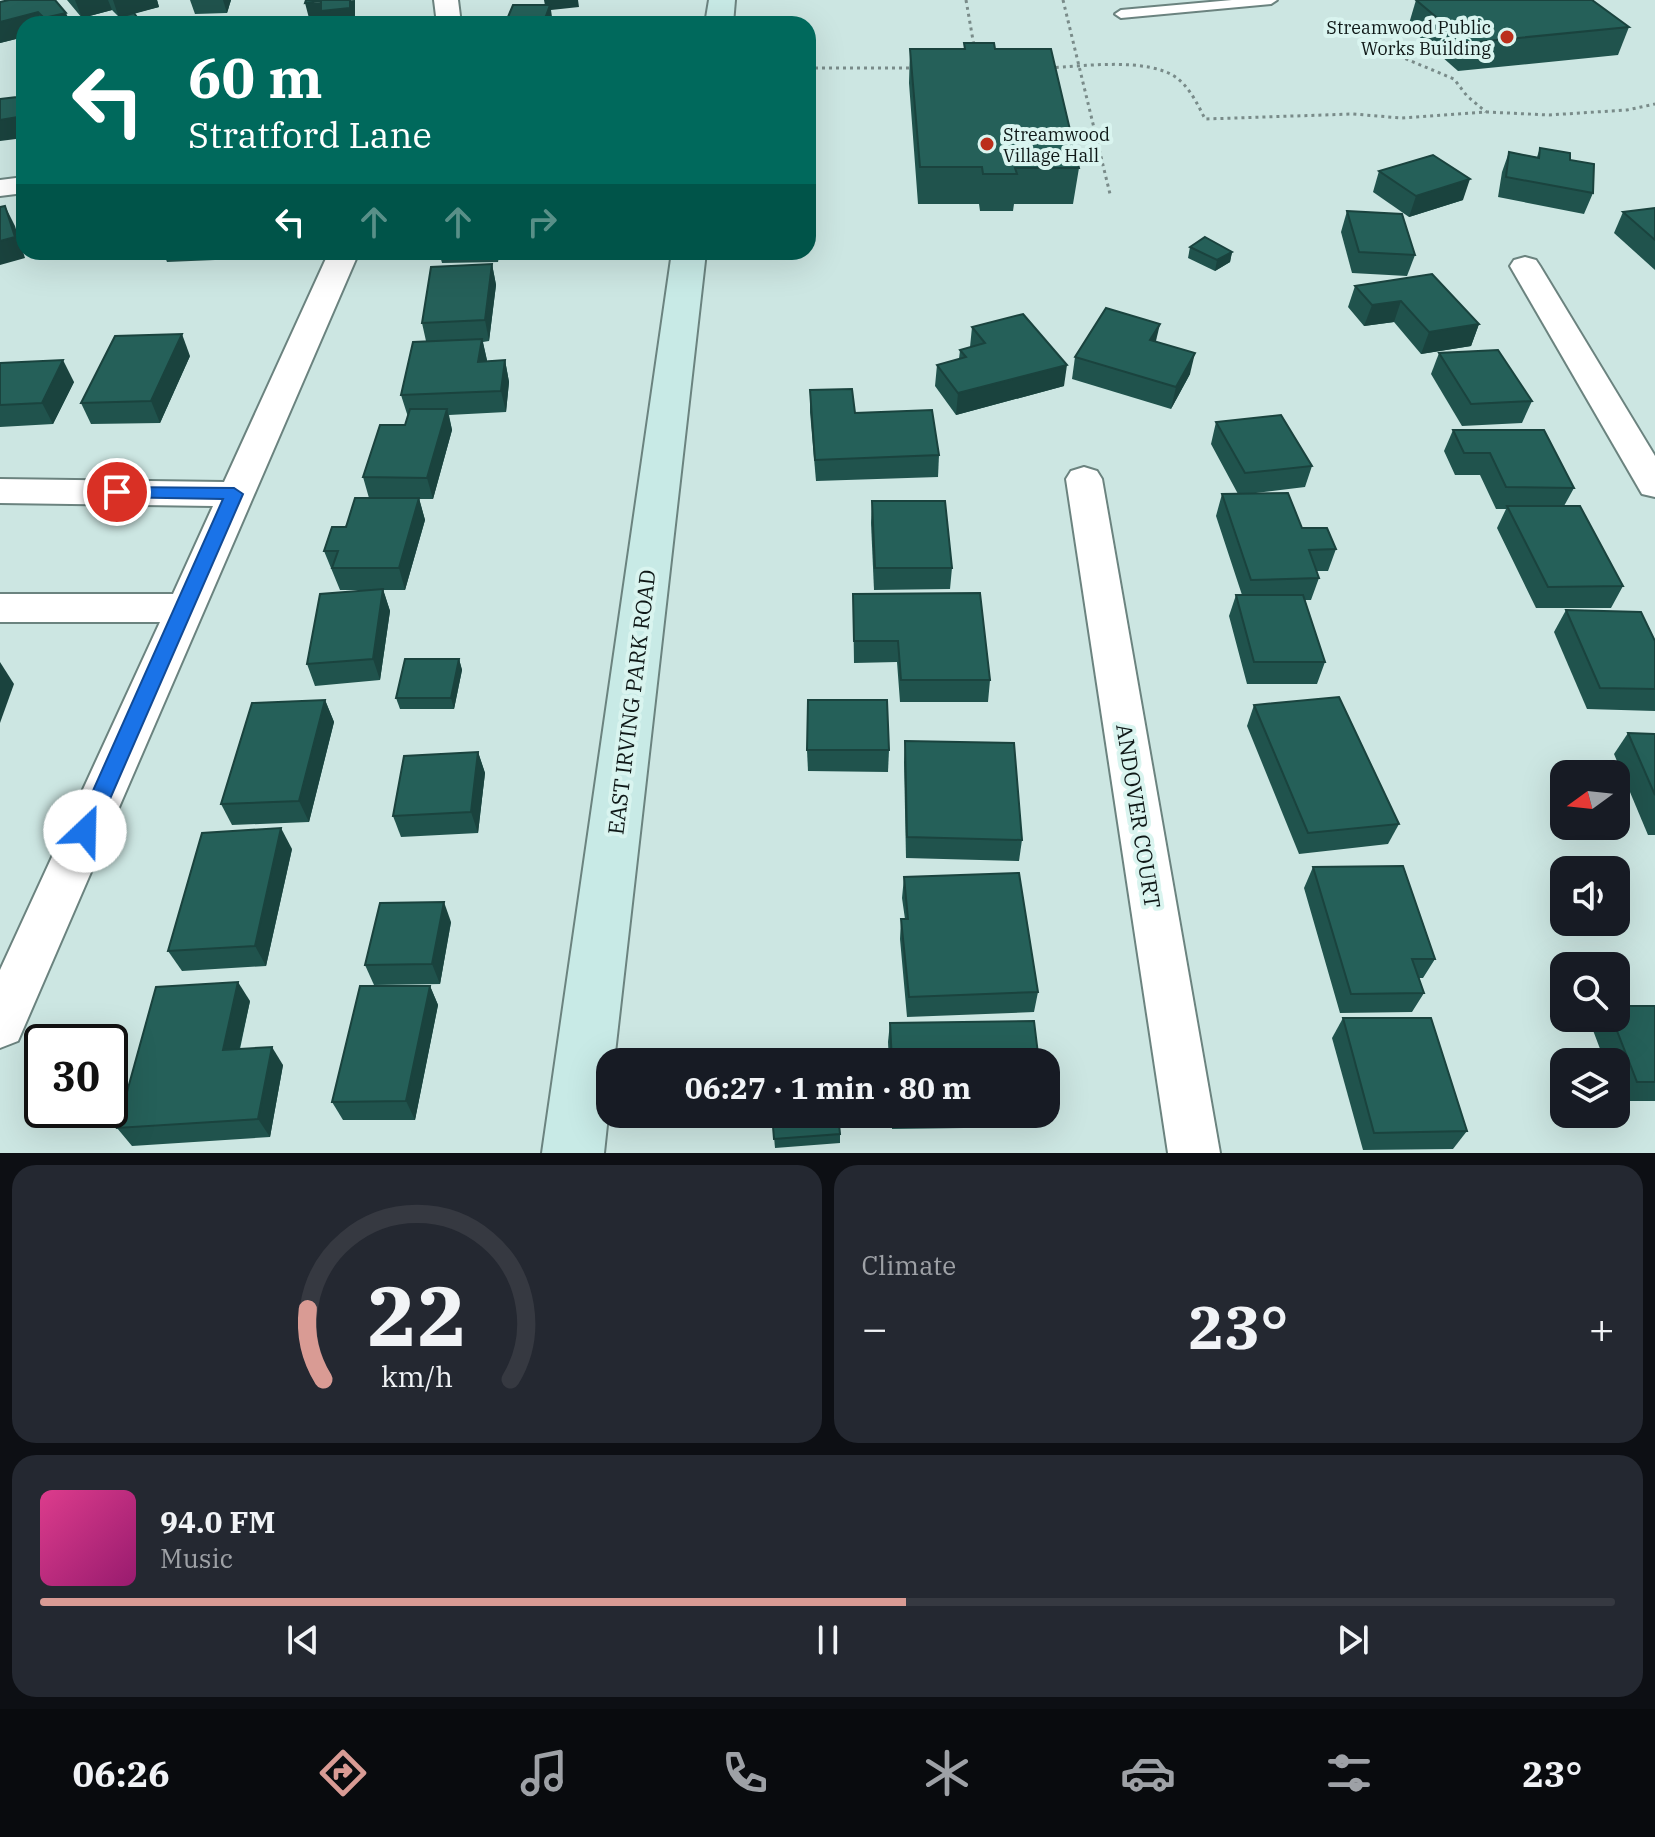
<!DOCTYPE html>
<html lang="en">
<head>
<meta charset="utf-8">
<style>
	:root { --surface:#171b24; --page:#242831; --text:#f1f3f6; --muted:#9ea1a6; --line:#363941; --accent:#d99b94 }
	body { margin:0; font-family:"IBM Plex Serif",serif; background:var(--page); color:var(--text); height:100vh; display:flex; flex-direction:column; font-size:30px; white-space:nowrap }
	* { box-sizing:border-box; margin:0 }
	p { font-size:26px; color:var(--muted) }
	.icon { flex:none; width:44px; height:44px; fill:none; stroke:currentColor; stroke-width:2; stroke-linecap:round; stroke-linejoin:round }
	.map { position:relative; height:1153px; overflow:hidden }
	.drawer { display:flex; flex-direction:column; gap:12px; padding:12px; background:#0d0f14; flex:1 }
	.drawer>* { flex:none }
	.guide { position:absolute; left:16px; top:16px; width:800px; height:244px; border-radius:24px; box-shadow:0 8px 32px #0002; background:#00695c; color:#fff; overflow:hidden }
	.needle { width:52px; rotate:255deg }
	.controls { position:absolute; left:1550px; top:760px; display:grid; gap:16px }
	.controls a { display:grid; place-items:center; width:80px; height:80px; border-radius:16px; background:var(--surface); box-shadow:0 8px 32px #0002; font-size:40px }
	.speed { position:absolute; left:24px; top:1024px; display:flex; gap:16px; font-size:40px; font-weight:700; text-align:center }
	.speed>* { display:grid; place-content:center; width:104px; height:104px; border-radius:50%; background:var(--surface); box-shadow:0 8px 32px #0002; line-height:1 }
	.speed .limit { border:4px solid #111; border-radius:12px; background:#fff; color:#111 }
	.pin { position:absolute; display:grid; place-items:center; width:68px; height:68px; color:#fff; margin:-34px; border:4px solid #fff; border-radius:50%; box-shadow:0 2px 8px #0007 }
	.me { position:absolute; width:88px; margin:-44px; rotate:24deg; stroke-linejoin:round; filter:drop-shadow(0 0 6px #0008) }
	.turn { display:flex; align-items:center; gap:28px; height:168px; padding:0 40px; font-size:36px }
	.turn .icon { width:104px; height:104px; stroke-width:2.5 }
	.turn b { display:block; font-size:56px; line-height:68px }
	.lanes { display:flex; align-items:center; height:76px; padding:0 40px; background:#0003; justify-content:center; gap:40px; direction:ltr }
	.lanes .off { opacity:.35 }
	.big { font-size:60px; font-weight:800; line-height:1.1 }
	.drawer .tile { flex:1; display:flex; flex-direction:column; justify-content:center; gap:12px; min-width:0; padding:0 28px; border-radius:24px; background:var(--page) }
	.drawer .dial { align-items:center; gap:0 }
	.dial svg { height:208px; overflow:visible; fill:none; stroke:var(--line); stroke-width:7; stroke-linecap:round; text-anchor:middle }
	.dial text { fill:var(--text); stroke:none }
	.song { display:flex; align-items:center; gap:24px }
	.cover { width:96px; height:96px; border-radius:12px; background:linear-gradient(135deg,hsl(330 70% 55%),hsl(320 70% 35%)) }
	.played { height:8px; border-radius:4px; background:linear-gradient(90deg,var(--accent) 55%,var(--line) 55%) }
	.keys { display:flex; justify-content:space-around; direction:ltr }
	.heat { display:flex; justify-content:space-between; align-items:center; font-size:44px; direction:ltr }
	.drawer .tiles { flex:1; display:grid; gap:12px; grid-template-columns:1fr 1fr }
	.tile:last-child { grid-column:span 2 }
	.trip { position:absolute; left:596px; top:1048px; width:464px; height:80px; border-radius:24px; background:var(--surface); box-shadow:0 8px 32px #0002; font-weight:800; line-height:80px; text-align:center }
	.menu { display:flex; height:128px; justify-content:space-around; align-items:center; background:#090b0e; color:var(--muted) }
	.menu .icon { width:56px; height:56px }
	.menu .active { color:var(--accent) }
	.menu b { font-size:36px; color:var(--text) }
	.map>svg:first-child { display:block }
	.lines { fill:none; stroke-linecap:round; stroke-linejoin:round }
	.service-casing { stroke:#6b837f; stroke-width:4 }
	.minor-casing { stroke:#6b837f; stroke-width:4 }
	.secondary-casing { stroke:#6b837f; stroke-width:4 }
	.path { stroke:#798b89; stroke-width:3; stroke-dasharray:3 4; stroke-linecap:butt }
	.service { fill:#fff; fill-rule:evenodd }
	.minor { fill:#fff; fill-rule:evenodd }
	.secondary { fill:#c8eae6; fill-rule:evenodd }
	.wall { fill:#20534d }
	.shaded-wall { fill:#1a433e }
	.building { fill:#256059; stroke:#1a433e; stroke-width:2 }
	.route { fill:#1a73e8; stroke:#114b97; stroke-width:2 }
	.poi-dot { fill:#bb2f1c; stroke:#d9f4ef; stroke-width:3 }
	.labels { text-anchor:middle; dominant-baseline:central; stroke-width:8; stroke-linejoin:round; paint-order:stroke }
	.far-poi-label { font-size:18px; fill:#0f1817; stroke:#d9f4ef; text-anchor:end }
	.street-label { font-size:22px; fill:#0f1817; stroke:#d9f4ef }
</style>
</head>
<body>
<div class="map">
<svg width="1655" height="1153" viewBox="0 0 1655 1153">
	<rect width="100%" height="100%" fill="#cce6e2"/>
	<g class="lines">
		<defs>
			<polygon id="service" points="1232,0 1277,0 1271,4 1121,18 1115,14 1121,10"/>
			<g id="minor">
				<polygon points="434,0 458,0 461,24 437,24"/>
				<polygon points="24,177 24,193 0,196 0,180"/>
				<polygon points="329,252 359,252 18,1041 0,1048 0,970 160,622 0,622 0,594 173,594 213,506 0,503 0,479 224,482"/>
				<polygon points="1525,257 1536,260 1540,266 1655,456 1655,497 1642,494 1510,266 1514,260"/>
				<polygon points="1084,467 1097,471 1102,479 1220,1153 1168,1153 1066,479 1071,471"/>
			</g>
			<g id="secondary">
				<polygon points="709,0 735,0 733,24 705,24"/>
				<polygon points="672,252 706,252 614,1062 610,1062 610,1097 604,1153 542,1153"/>
			</g>
		</defs>
		<use href="#service" class="service-casing"/>
		<use href="#minor" class="minor-casing"/>
		<use href="#secondary" class="secondary-casing"/>
		<g class="path">
			<polyline points="966,0 974,46"/>
			<polyline points="1063,0 1110,194"/>
			<polyline points="1399,56 1454,79 1467,96 1486,112"/>
			<polyline points="808,68 915,68"/>
			<path d="M1049,68C1084,66 1148,57 1177,78C1190,88 1198,105 1205,119L1353,114L1401,118L1487,112L1549,115L1627,110L1655,104"/>
		</g>
		<use href="#service" class="service"/>
		<use href="#minor" class="minor"/>
		<use href="#secondary" class="secondary"/>
	</g>
	<g class="wall">
		<polygon points="9,0 71,24 24,24 24,37 0,43 0,2"/>
		<polygon points="67,0 157,0 159,7 119,17 112,10 82,18"/>
		<polygon points="190,0 231,0 227,13 195,14"/>
		<polygon points="1416,0 1629,27 1618,55 1458,71 1408,27"/>
		<polygon points="964,43 995,49 1079,168 1073,204 1014,204 1013,211 980,211 979,204 918,204 909,83 910,49 964,49"/>
		<polygon points="1540,148 1570,160 1593,193 1584,214 1498,197 1502,172 1509,152 1537,157"/>
		<polygon points="1379,171 1463,200 1409,217 1373,192"/>
		<polygon points="1655,208 1655,270 1614,233 1623,212"/>
		<polygon points="1347,211 1415,255 1407,276 1352,273 1341,232"/>
		<polygon points="1190,247 1232,252 1230,262 1215,271 1188,258"/>
		<polygon points="163,252 241,252 239,259 167,262"/>
		<polygon points="439,252 500,252 498,262 442,263"/>
		<polygon points="492,264 496,285 489,341 483,342 487,361 505,360 509,382 506,412 449,415 452,430 433,499 419,499 425,520 405,590 383,590 390,611 380,680 315,686 307,664 368,590 340,590 324,551 369,498 363,477 405,425 408,417 401,395 426,341 422,323"/>
		<polygon points="1355,286 1479,324 1471,346 1421,354 1394,322 1364,326 1348,307"/>
		<polygon points="972,327 1064,386 956,415 935,386 937,365 959,359 960,350 970,347"/>
		<polygon points="1156,342 1190,374 1171,409 1072,379 1075,357"/>
		<polygon points="1439,353 1532,401 1522,423 1462,426 1431,374"/>
		<polygon points="190,356 160,423 91,424 81,403"/>
		<polygon points="0,363 74,382 53,424 0,427"/>
		<polygon points="810,390 939,455 938,477 816,481 810,412"/>
		<polygon points="1216,422 1312,466 1305,487 1256,493 1302,528 1336,549 1328,571 1317,571 1319,578 1311,600 1305,600 1325,662 1317,684 1247,684 1229,616 1236,595 1242,595 1216,516 1222,494 1238,494 1211,444"/>
		<polygon points="1453,430 1574,488 1564,506 1623,586 1611,608 1536,608 1497,528 1506,509 1496,509 1480,475 1455,475 1444,451"/>
		<polygon points="872,501 952,568 950,589 874,590 871,523"/>
		<polygon points="853,594 990,680 988,702 900,702 897,662 854,663"/>
		<polygon points="1566,610 1655,641 1655,711 1587,709 1554,632"/>
		<polygon points="459,659 462,670 454,709 400,709 396,698"/>
		<polygon points="325,700 334,722 309,822 232,825 221,804"/>
		<polygon points="1254,705 1399,824 1388,844 1299,854 1247,726"/>
		<polygon points="1628,733 1655,734 1655,835 1648,835 1614,754"/>
		<polygon points="905,741 1022,840 1019,861 906,858 904,762"/>
		<polygon points="807,750 889,750 888,772 808,771"/>
		<polygon points="478,752 485,773 478,833 401,837 393,816"/>
		<polygon points="292,849 266,966 182,971 168,951"/>
		<polygon points="1313,867 1435,959 1423,978 1419,978 1424,993 1412,1012 1340,1013 1304,888"/>
		<polygon points="904,877 1038,992 1034,1012 907,1017 900,939 901,919 905,919 902,898"/>
		<polygon points="451,922 440,984 374,985 365,965"/>
		<polygon points="430,986 438,1005 415,1120 343,1120 332,1102"/>
		<polygon points="250,1001 240,1049 283,1065 270,1137 132,1146 117,1128"/>
		<polygon points="1655,1006 1655,1101 1620,1101 1616,1090 1616,1062 1605,1062 1591,1025 1597,1018 1616,1018"/>
		<polygon points="1343,1018 1467,1131 1453,1149 1363,1150 1332,1038"/>
		<polygon points="890,1023 1039,1062 889,1062 888,1042"/>
		<polygon points="772,1114 840,1134 840,1143 775,1148"/>
		<polygon points="892,1114 1044,1114 1040,1127 892,1129"/>
	</g>
	<g class="shaded-wall">
		<polygon points="75,0 108,0 112,10 82,18"/>
		<polygon points="113,0 157,0 159,7 119,18"/>
		<polygon points="223,0 231,0 227,13"/>
		<polygon points="355,0 355,24 324,24 323,21 310,22 305,3"/>
		<polygon points="544,0 578,0 579,7 551,10 553,24 543,24 546,11"/>
		<polygon points="38,12 43,24 24,24 24,37 0,43 0,22"/>
		<polygon points="66,13 71,24 46,24 44,18"/>
		<polygon points="24,116 24,138 0,141 0,120"/>
		<polygon points="1470,179 1463,200 1409,217 1416,196"/>
		<polygon points="5,206 15,226 25,258 0,265 0,241"/>
		<polygon points="31,252 55,252 32,255"/>
		<polygon points="1232,252 1230,262 1215,271 1217,260"/>
		<polygon points="492,264 496,285 489,341 485,320"/>
		<polygon points="1401,301 1394,322 1364,326 1372,305"/>
		<polygon points="1160,324 1155,345 1150,340"/>
		<polygon points="1479,324 1471,346 1421,354 1429,332"/>
		<polygon points="182,334 190,356 160,423 151,401"/>
		<polygon points="482,339 487,360 483,383 478,362"/>
		<polygon points="1195,353 1190,374 1171,409 1176,387"/>
		<polygon points="63,360 74,382 53,424 42,403"/>
		<polygon points="505,360 509,382 506,412 501,391"/>
		<polygon points="1067,365 1064,386 956,415 958,393"/>
		<polygon points="447,409 452,430 433,499 427,478"/>
		<polygon points="419,498 425,520 405,590 399,568"/>
		<polygon points="383,589 390,611 380,680 373,659"/>
		<polygon points="459,659 462,670 454,709 451,698"/>
		<polygon points="0,662 14,684 0,723"/>
		<polygon points="325,700 334,722 309,822 299,801"/>
		<polygon points="478,752 485,773 478,833 471,812"/>
		<polygon points="281,828 292,849 266,966 255,946"/>
		<polygon points="444,902 451,922 440,984 432,964"/>
		<polygon points="238,982 250,1001 235,1068 223,1050"/>
		<polygon points="430,986 438,1005 415,1120 406,1101"/>
		<polygon points="272,1047 283,1065 270,1137 258,1119"/>
	</g>
	<g class="building">
		<polygon points="9,0 55,0 66,13 44,18 38,12 0,22 0,2"/>
		<polygon points="306,0 350,0 350,8 321,11 321,1 305,3"/>
		<polygon points="1416,0 1592,0 1629,27 1467,43"/>
		<polygon points="513,5 550,5 543,24 505,24"/>
		<polygon points="134,13 142,24 99,24 98,23"/>
		<polygon points="310,23 354,23 309,24"/>
		<polygon points="964,43 994,43 995,49 1051,49 1079,168 1015,168 1017,174 983,174 982,167 920,167 910,49 965,49"/>
		<polygon points="19,88 24,88 24,116 0,120 0,99 17,97"/>
		<polygon points="1540,148 1570,153 1570,160 1594,164 1593,193 1506,177 1509,152 1539,158"/>
		<polygon points="1433,155 1470,179 1416,196 1379,171"/>
		<polygon points="5,206 15,237 0,241 0,207"/>
		<polygon points="1655,208 1655,240 1623,212"/>
		<polygon points="1347,211 1402,214 1415,255 1359,252"/>
		<polygon points="1205,237 1232,252 1217,260 1190,247"/>
		<polygon points="492,264 485,320 422,323 431,267"/>
		<polygon points="1432,274 1479,324 1429,332 1401,301 1372,305 1355,286"/>
		<polygon points="1106,308 1160,324 1150,340 1195,353 1176,387 1075,357"/>
		<polygon points="1023,314 1067,365 958,393 937,365 966,357 960,350 985,343 972,327"/>
		<polygon points="182,334 151,401 81,403 115,336"/>
		<polygon points="482,339 478,362 505,360 501,391 401,395 413,342"/>
		<polygon points="1498,350 1532,401 1471,404 1439,353"/>
		<polygon points="63,360 42,403 0,405 0,363"/>
		<polygon points="852,389 855,413 932,410 939,455 815,460 810,390"/>
		<polygon points="410,409 447,409 427,478 363,477 380,425 405,425"/>
		<polygon points="1281,415 1312,466 1245,473 1216,422"/>
		<polygon points="1453,430 1544,430 1574,488 1506,487 1490,453 1464,453"/>
		<polygon points="1288,493 1302,528 1327,528 1336,549 1309,550 1319,578 1251,580 1222,494"/>
		<polygon points="355,498 419,498 399,568 332,568 338,551 324,551 332,527 346,527"/>
		<polygon points="872,501 945,501 952,568 875,568"/>
		<polygon points="1507,506 1580,506 1623,586 1548,587"/>
		<polygon points="383,589 373,659 307,664 320,594"/>
		<polygon points="980,593 990,680 901,680 898,641 854,641 853,594"/>
		<polygon points="1236,595 1303,595 1325,662 1254,662"/>
		<polygon points="1566,610 1641,612 1655,641 1655,689 1600,688"/>
		<polygon points="405,659 459,659 451,698 396,698"/>
		<polygon points="1339,697 1399,824 1308,833 1254,705"/>
		<polygon points="325,700 299,801 221,804 252,703"/>
		<polygon points="808,700 887,700 889,750 807,750"/>
		<polygon points="1628,733 1655,734 1655,795"/>
		<polygon points="905,741 1014,743 1022,840 907,837"/>
		<polygon points="478,752 471,812 393,816 404,756"/>
		<polygon points="281,828 255,946 168,951 202,833"/>
		<polygon points="1403,866 1435,959 1412,959 1424,993 1351,994 1313,867"/>
		<polygon points="1019,873 1038,992 909,997 901,919 908,919 904,877"/>
		<polygon points="444,902 432,964 365,965 380,903"/>
		<polygon points="238,982 223,1050 272,1047 258,1119 117,1128 156,987"/>
		<polygon points="360,986 430,986 406,1101 332,1102"/>
		<polygon points="1616,1006 1655,1006 1655,1082 1637,1082 1612,1018 1616,1018"/>
		<polygon points="1343,1018 1431,1018 1467,1131 1374,1133"/>
		<polygon points="1034,1021 1039,1062 892,1062 890,1023"/>
		<polygon points="772,1114 838,1114 840,1134 774,1139"/>
	</g>
	<polygon class="route" points="117,487 234,488 243,494 96,831 93,837 85,840 78,837 75,831 223,499 111,497 109,492"/>
	<g class="poi-dot">
		<circle cx="1507" cy="37" r="8"/>
		<circle cx="987" cy="144" r="8"/>
	</g>
	<g class="labels">
		<g class="far-poi-label">
			<text x="1491" y="27">Streamwood Public<tspan x="1491" dy="21">Works Building</tspan></text>
			<text x="1003" y="134" text-anchor="start">Streamwood<tspan x="1003" dy="21">Village Hall</tspan></text>
		</g>
		<g class="street-label">
			<text transform="translate(631 702) rotate(-83)">EAST IRVING PARK ROAD</text>
			<text transform="translate(1139 816) rotate(81)">ANDOVER COURT</text>
		</g>
	</g>
</svg>
<div class="controls">
<a><svg class="needle" viewBox="-14 -14 28 28"><path d="M0-13l5 13h-10z" fill="#e53935"/><path d="M0 13l5-13h-10z" fill="#9ea1a6"/></svg></a>
<a><svg class="icon" aria-label="sound" viewBox="0 0 24 24"><path d="M4 9h4l5-4v14l-5-4H4zM17 9q2 3 0 6"/></svg></a>
<a><svg class="icon" aria-label="search" viewBox="0 0 24 24"><circle cx="10" cy="10" r="6"/><path d="M15 15l6 6"/></svg></a>
<a><svg class="icon" aria-label="layers" viewBox="0 0 24 24"><path d="M12 4l9 5-9 5-9-5zM3 14l9 5 9-5"/></svg></a>
</div>
<div class="speed"><div class="limit">30</div></div>
<div class="pin" style="left:117px;top:492px;background:#d93025"><svg class="icon" aria-label="arrive" viewBox="0 0 24 24"><path d="M6 21V4h12l-3 4 3 4H6"/></svg></div>
<svg class="me" style="left:85px;top:831px" viewBox="-20 -20 40 40"><circle r="19" fill="#fff"/><path d="M0-13L10 11 0 6-10 11z" fill="#1a73e8"/></svg>
<div class="trip">06:27 · 1 min · 80 m</div>
<div class="guide">
<div class="turn"><svg class="icon" aria-label="left" viewBox="0 0 24 24"><path d="M17 20v-9H6M10 6l-5 5 5 5"/></svg><div><b>60 m</b>Stratford Lane</div></div>
<div class="lanes"><svg class="icon" aria-label="left" viewBox="0 0 24 24"><path d="M17 20v-9H6M10 6l-5 5 5 5"/></svg><svg class="icon off" aria-label="ahead" viewBox="0 0 24 24"><path d="M12 20V5M6 11l6-6 6 6"/></svg><svg class="icon off" aria-label="ahead" viewBox="0 0 24 24"><path d="M12 20V5M6 11l6-6 6 6"/></svg><svg class="icon off" aria-label="right" viewBox="0 0 24 24"><path d="M7 20v-9h11M14 6l5 5-5 5"/></svg></div>
</div>
</div>
<section class="drawer">
<div class="tiles">
<div class="tile dial"><svg viewBox="0 0 100 80">
<path d="M14 69A42 42 0 1 1 86 69"/>
<path d="M14 69A42 42 0 0 1 8 42" stroke="#d99b94"/>
<text x="50" y="56" font-size="32" font-weight="700">22</text>
<text x="50" y="72" font-size="11">km/h</text>
</svg></div>
<div class="tile"><p>Climate</p>
<div class="heat"><a>−</a><b class="big">23°</b><a>+</a></div>
</div>
<div class="tile">
<div class="song"><i class="cover"></i><div><b>94.0 FM</b><p>Music</p></div></div>
<div class="played"></div>
<div class="keys"><svg class="icon" aria-label="previous" viewBox="0 0 24 24"><path d="M18 5L8 12l10 7zM5 5v14"/></svg><svg class="icon" aria-label="pause" viewBox="0 0 24 24"><path d="M8 5v14M16 5v14"/></svg><svg class="icon" aria-label="next" viewBox="0 0 24 24"><path d="M6 5l10 7-10 7zM19 5v14"/></svg></div>
</div>
</div>
</section>
<nav class="menu">
<b>06:26</b>
<svg class="icon active" aria-label="directions" viewBox="0 0 24 24"><path d="M12 3l9 9-9 9-9-9zM9 14v-3h6M13 9l2 2-2 2"/></svg>
<svg class="icon" aria-label="music" viewBox="0 0 24 24"><path d="M9 18V5l10-2v13"/><circle cx="6" cy="18" r="3"/><circle cx="16" cy="16" r="3"/></svg>
<svg class="icon" aria-label="phone" viewBox="0 0 24 24"><path d="M5 4h4l2 5-3 2q2 4 5 5l2-3 5 2v4C11 20 4 13 5 4z"/></svg>
<svg class="icon" aria-label="climate" viewBox="0 0 24 24"><path d="M12 3v18M4 7l16 10M4 17L20 7"/></svg>
<svg class="icon" aria-label="car" viewBox="0 0 24 24"><path d="M5 17H2v-5l4-1 3-4h7l3 4 3 1v5h-3M9 17h6M6 11h13"/><circle cx="7" cy="17" r="2"/><circle cx="17" cy="17" r="2"/></svg>
<svg class="icon" aria-label="filters" viewBox="0 0 24 24"><path d="M4 7h16M4 17h16"/><circle cx="9" cy="7" r="2"/><circle cx="15" cy="17" r="2"/></svg>
<b>23°</b>
</nav>
</body>
</html>
